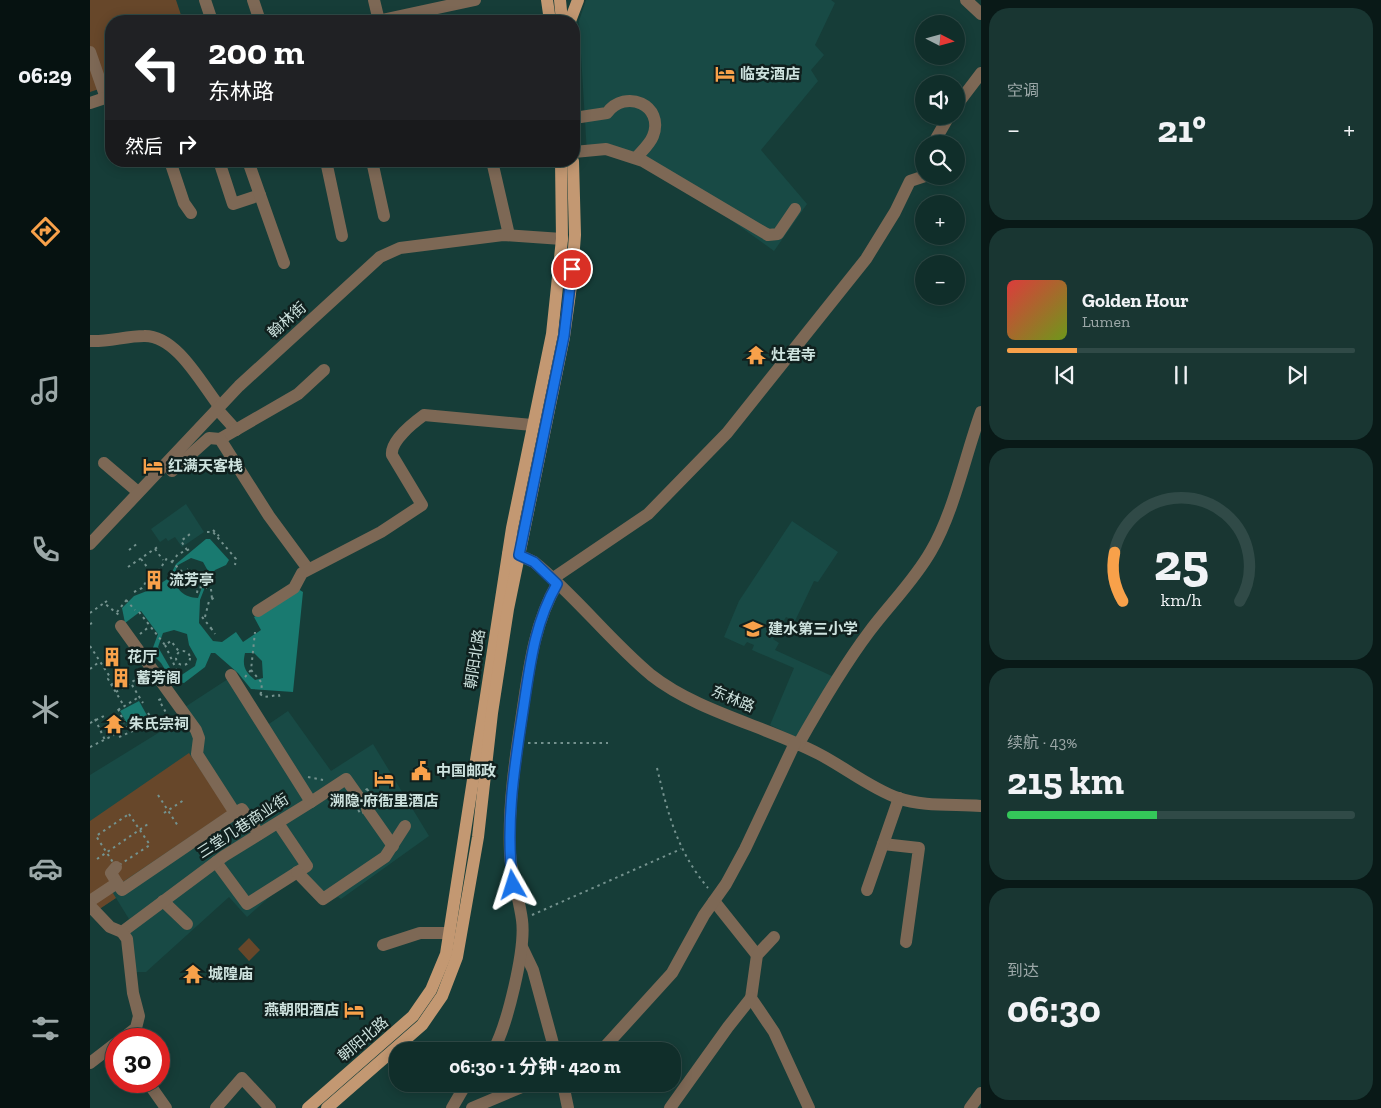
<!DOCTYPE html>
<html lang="zh">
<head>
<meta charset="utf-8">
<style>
	:root { --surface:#102e2a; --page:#193632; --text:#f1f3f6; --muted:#9ca8a8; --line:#304a47; --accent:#f8a14a }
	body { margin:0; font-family:"Zilla Slab","Noto Sans SC",serif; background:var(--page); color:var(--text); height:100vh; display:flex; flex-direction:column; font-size:19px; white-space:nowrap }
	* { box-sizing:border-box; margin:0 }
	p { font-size:16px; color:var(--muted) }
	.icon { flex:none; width:28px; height:28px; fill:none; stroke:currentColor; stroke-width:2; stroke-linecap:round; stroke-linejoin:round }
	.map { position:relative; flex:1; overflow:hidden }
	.side { display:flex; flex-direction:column; gap:8px; padding:8px; background:#091917; width:400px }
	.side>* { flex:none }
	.banner { position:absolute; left:15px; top:15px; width:475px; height:152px; border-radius:20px; box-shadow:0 2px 12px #0003,0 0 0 1px var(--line); background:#202124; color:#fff; overflow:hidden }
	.needle { width:32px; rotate:96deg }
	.fabs { position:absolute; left:825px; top:15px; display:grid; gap:10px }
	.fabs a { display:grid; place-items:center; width:50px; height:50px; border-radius:50%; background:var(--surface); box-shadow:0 2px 12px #0003,0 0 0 1px var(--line); font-size:25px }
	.speed { position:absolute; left:15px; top:1028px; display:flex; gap:10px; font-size:25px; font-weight:700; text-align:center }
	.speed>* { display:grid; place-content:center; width:65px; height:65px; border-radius:50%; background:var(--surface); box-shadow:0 2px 12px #0003,0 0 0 1px var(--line); line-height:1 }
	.speed .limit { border:8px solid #d22; background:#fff; color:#111 }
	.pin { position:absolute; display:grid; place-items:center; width:42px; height:42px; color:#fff; margin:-21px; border:2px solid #fff; border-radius:50%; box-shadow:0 1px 5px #0007 }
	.me { position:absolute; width:55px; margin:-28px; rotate:354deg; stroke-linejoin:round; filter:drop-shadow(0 0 4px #0008) }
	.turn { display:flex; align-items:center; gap:18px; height:105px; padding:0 20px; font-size:22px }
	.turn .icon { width:65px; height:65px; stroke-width:2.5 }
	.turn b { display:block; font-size:35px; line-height:42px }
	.then { display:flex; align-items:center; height:48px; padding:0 20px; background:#0003; gap:10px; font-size:19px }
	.big { font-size:38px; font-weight:700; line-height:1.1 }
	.side .tile { flex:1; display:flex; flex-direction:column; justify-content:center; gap:8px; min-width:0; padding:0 18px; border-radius:20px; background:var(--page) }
	.side .dial { align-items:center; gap:0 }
	.dial svg { height:130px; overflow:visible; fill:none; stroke:var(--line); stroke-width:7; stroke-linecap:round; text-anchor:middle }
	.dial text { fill:var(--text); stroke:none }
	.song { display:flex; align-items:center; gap:15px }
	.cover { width:60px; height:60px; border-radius:8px; background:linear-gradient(135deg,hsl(0 70% 55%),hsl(80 70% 35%)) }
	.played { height:5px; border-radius:2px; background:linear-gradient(90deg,var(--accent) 20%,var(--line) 20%) }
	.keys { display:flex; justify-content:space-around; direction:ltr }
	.heat { display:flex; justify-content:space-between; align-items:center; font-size:28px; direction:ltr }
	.charge { height:8px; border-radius:4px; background:linear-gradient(90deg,#34c759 43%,var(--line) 0) }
	.trip { position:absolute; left:299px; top:1042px; width:292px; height:50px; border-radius:20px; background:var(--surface); box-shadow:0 2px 12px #0003,0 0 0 1px var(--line); font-weight:700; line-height:50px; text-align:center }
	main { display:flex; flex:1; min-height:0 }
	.menu { display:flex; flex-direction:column; width:90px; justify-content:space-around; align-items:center; background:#061211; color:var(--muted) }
	.menu .icon { width:35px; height:35px }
	.menu .active { color:var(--accent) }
	.menu b { font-size:22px; color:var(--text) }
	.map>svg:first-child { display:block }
	.built { fill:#184a45 }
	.green { fill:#67472a }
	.water { fill:#197a70; fill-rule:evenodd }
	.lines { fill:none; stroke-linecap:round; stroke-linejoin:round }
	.path { stroke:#74928e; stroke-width:2; stroke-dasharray:2.5 4; stroke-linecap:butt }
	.minor { stroke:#7d6855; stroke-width:12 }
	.major { stroke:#c39872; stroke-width:12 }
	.route-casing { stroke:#114b97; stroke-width:12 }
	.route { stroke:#1a73e8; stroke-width:9 }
	.labels { text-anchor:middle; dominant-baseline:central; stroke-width:5; stroke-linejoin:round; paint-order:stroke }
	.poi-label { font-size:15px; font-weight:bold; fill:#cde2de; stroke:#10201e; text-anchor:start }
	.street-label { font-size:15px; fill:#cde2de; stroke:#10201e }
</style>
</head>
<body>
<main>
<nav class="menu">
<b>06:29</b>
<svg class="icon active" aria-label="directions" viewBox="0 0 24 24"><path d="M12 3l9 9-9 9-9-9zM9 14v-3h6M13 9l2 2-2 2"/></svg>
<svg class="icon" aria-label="music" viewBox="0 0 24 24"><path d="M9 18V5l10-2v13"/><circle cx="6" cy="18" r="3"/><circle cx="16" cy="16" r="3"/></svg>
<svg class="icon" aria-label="phone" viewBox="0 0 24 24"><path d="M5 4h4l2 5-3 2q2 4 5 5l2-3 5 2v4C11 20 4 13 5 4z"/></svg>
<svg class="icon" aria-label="climate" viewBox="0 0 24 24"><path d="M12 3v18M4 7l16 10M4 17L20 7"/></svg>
<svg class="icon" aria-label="car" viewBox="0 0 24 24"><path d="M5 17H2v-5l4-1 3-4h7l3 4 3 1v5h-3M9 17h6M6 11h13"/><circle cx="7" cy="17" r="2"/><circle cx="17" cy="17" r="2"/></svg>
<svg class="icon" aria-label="filters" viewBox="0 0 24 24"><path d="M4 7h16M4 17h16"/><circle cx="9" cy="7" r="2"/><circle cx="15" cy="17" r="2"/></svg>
</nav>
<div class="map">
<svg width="891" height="1108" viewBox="0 0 891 1108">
	<rect width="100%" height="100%" fill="#163d38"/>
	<g class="built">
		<polygon points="496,0 741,0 745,3 725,45 734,55 721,70 728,81 671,150 717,204 684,251 634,215 547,162 524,155 497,154 489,21"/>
		<polygon points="96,504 114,532 92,547 85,537 78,541 76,538 70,542 61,529"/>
		<polygon points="702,521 748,552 728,582 724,581 705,621 696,617 683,639 689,643 685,650 744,677 708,738 680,725 704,668 662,650 664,645 657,642 654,646 634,637 649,601"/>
		<polygon points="141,677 173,728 198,711 241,771 283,744 339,836 251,899 248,897 232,905 203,876 157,917 139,897 56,972 44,972 33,924 39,919 26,898 8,910 0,821 0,775 99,714 95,707"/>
	</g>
	<g class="green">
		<polygon points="0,0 86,0 93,21 21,21 21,85 0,92"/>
		<polygon points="99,753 138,811 21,890 26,898 8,910 0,902 0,821"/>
		<polygon points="159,938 170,950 159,961 148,949"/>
	</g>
	<g class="water">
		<path d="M116,539H120L139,560L136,565L125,570L117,582L110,600L109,623L123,641L132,642L146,632L153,642L171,630L164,617L208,589L213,592L203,692L161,689L148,673L125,653H121L115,667L94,683L82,681L71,663L61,653L68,634L51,611L35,623L32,608L44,596L62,589L79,578L86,564ZM101,558L113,562L118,571L108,598C90,598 79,582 88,565ZM84,630L97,634L99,645L107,659L105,666L90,676L83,673L68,647L73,633ZM155,653H164L172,661L173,678L165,680C155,671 152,667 155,653Z"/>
		<polygon points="49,701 59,719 40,729 30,711"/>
	</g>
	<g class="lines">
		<g class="path">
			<polyline points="123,530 129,536"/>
			<polyline points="117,532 123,532 146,559 145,565"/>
			<polyline points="65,549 73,560"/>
			<polyline points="39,550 48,543"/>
			<polyline points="97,550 91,541 100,534"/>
			<polyline points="51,559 57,567"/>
			<polyline points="81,561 108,587 117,588"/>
			<polyline points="82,562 88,554 100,549"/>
			<polyline points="38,567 69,546"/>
			<polyline points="93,574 98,569"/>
			<polyline points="121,589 122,599"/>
			<polyline points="44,592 52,588 58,579 70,569 77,558"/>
			<polyline points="107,593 108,587"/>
			<polyline points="36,600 45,610"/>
			<polyline points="17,601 14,603 29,615"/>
			<polyline points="27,612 38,598"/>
			<polyline points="49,612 75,645 81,641 90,653"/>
			<polyline points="0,613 14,603"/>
			<polyline points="112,617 121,628 119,630"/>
			<polyline points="115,617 119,601 125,597"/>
			<polyline points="0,624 2,623"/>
			<polyline points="121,628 125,634"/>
			<polyline points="50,634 60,626"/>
			<polyline points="75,645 87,671 89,687"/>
			<polyline points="0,646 20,677 18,679 34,706"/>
			<circle cx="93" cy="658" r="7"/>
			<polyline points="0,669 9,662"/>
			<polyline points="161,670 172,683 171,693 167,696"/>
			<polyline points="155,677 161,670 165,632"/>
			<polyline points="21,685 25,682"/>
			<polyline points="42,685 53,703"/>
			<polyline points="26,692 53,675"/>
			<polyline points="170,694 174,697 189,695 190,699"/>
			<polyline points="71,699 69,700 79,718 76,720"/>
			<polyline points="28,709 39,732"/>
			<polyline points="28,710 49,697"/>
			<polyline points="58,713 64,722 68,725"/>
			<polyline points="5,719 15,740"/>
			<polyline points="0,723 14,716"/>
			<polyline points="29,737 64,722"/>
			<polyline points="438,743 518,743"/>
			<polyline points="0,747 24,735"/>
			<path d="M567,768C578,814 587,851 618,888"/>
			<polyline points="218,777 233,780"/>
			<polygon points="277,789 287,803 271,814 261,800"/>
			<polyline points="68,795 88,826"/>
			<polyline points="74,813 94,800"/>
			<polygon points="39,814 60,845 26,867 6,836"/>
			<polyline points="7,859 58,824"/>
			<polyline points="442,915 591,849"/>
		</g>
		<g class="minor">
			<polyline points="115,0 122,21"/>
			<polyline points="163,0 170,21"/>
			<polyline points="284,0 289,21"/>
			<polyline points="876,0 891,14"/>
			<polyline points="287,21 385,0"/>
			<polyline points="0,52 16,98"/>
			<polyline points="0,103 21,96"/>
			<polyline points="866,106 891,73"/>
			<path d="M484,118L517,113C535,88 575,105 563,136C560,144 552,151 546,158"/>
			<polyline points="843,144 859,116"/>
			<polyline points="484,152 516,149 553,161 678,235 688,234 705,209"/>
			<polyline points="80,161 94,203 101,213"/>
			<polyline points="129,161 143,204 170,195"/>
			<polyline points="158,161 194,263"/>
			<polyline points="236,161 252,236"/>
			<polyline points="282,161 294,216"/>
			<polyline points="402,161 419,235"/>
			<path d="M0,341C18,342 36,336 54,336C86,335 111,383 129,406"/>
			<polyline points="127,409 146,430"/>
			<polyline points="130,439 208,394 234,370"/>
			<polyline points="14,463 48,492"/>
			<polyline points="82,471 119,438 130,439 179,516 218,569"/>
			<polyline points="0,544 149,386 290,257 310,248 413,235 472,239"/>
			<path d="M418,554L429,555L444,562C486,596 519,640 561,675C608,712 676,726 729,754C756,768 780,788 808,798C833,807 864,804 891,806"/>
			<polyline points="462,579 558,514 637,433 776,259 805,212 820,181 835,176"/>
			<path d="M168,611L204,588L212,573L291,532L332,505L302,455C300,441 323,423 334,415L442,425"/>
			<path d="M708,745C730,706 752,668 779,632C799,605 824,581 841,551C864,512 875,456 891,412"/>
			<polyline points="221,802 256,779 268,796"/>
			<polyline points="277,809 303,846"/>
			<polyline points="145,813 152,809 169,834"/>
			<polyline points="793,844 829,848 816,942"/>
			<polyline points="126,862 157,904 217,866 188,823"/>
			<polyline points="26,867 21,873 27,883"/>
			<polyline points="207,872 233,899 295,857 315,826"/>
			<polyline points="777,890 809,798"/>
			<polyline points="0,901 27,883 32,890 145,813 107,754 109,738 106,730 31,626"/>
			<polyline points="73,901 97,924"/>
			<polyline points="624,901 667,955"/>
			<polyline points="0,906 20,927 32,932"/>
			<polyline points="32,932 134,856 221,802 141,675"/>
			<polyline points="32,932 37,939 43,993 49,1016 46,1028 32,1039"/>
			<polyline points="684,937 667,955 661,998 684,1032 719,1108"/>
			<polyline points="293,945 330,933 359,933"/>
			<polyline points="432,947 443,970 465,1051"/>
			<path d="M403,1051C417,1026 436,949 432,920C429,897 421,876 420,853C418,806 425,760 432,714C439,668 444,624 467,584"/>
			<polyline points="511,1051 582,973 614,915 636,884 655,849 705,743"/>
			<polyline points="0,1063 26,1043"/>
			<polyline points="57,1081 76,1108"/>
			<polyline points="473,1084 478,1108"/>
			<polyline points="126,1108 152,1078 180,1108"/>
			<polyline points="362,1108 376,1084"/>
			<polyline points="382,1108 439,1084"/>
			<polyline points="580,1108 638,1027 661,998"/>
			<polyline points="880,1108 891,1093"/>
		</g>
		<g class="major">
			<polyline points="457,0 460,21"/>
			<polyline points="470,0 472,21"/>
			<polyline points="480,21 488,0"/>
			<polyline points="218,1108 323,1016 341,990 356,954 422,528 462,334 472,239 471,161"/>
			<polyline points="237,1108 332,1025 352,996 367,957 388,837 402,713 418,609 474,337 481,286 485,235 483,161"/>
		</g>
	</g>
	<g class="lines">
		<defs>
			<path id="route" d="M423,885C415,827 424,769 433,711C440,666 444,624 467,584L444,562L429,555L474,336L482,269"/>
		</defs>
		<use href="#route" class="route-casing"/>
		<use href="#route" class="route"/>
	</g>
	<defs>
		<symbol id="hotel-bare" viewBox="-9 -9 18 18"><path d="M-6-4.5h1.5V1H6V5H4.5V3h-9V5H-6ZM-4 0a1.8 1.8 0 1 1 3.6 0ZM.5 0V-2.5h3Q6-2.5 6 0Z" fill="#f8a14a" stroke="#10201e" stroke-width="2.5" paint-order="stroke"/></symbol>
		<symbol id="temple-bare" viewBox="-9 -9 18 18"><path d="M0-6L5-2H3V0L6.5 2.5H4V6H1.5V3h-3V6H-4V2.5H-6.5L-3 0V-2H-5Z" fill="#f8a14a" stroke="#10201e" stroke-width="2.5" paint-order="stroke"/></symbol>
		<symbol id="building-bare" viewBox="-9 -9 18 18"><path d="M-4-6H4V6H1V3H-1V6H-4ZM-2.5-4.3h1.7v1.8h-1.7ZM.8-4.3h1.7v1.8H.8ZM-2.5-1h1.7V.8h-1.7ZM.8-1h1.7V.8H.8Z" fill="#f8a14a" stroke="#10201e" stroke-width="2.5" paint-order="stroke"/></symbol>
		<symbol id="school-bare" viewBox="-9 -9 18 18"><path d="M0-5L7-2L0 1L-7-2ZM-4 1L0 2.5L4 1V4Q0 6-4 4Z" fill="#f8a14a" stroke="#10201e" stroke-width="2.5" paint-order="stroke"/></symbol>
		<symbol id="civic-bare" viewBox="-9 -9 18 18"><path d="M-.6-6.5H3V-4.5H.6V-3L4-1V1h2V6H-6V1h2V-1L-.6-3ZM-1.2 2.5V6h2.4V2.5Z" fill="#f8a14a" stroke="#10201e" stroke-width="2.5" paint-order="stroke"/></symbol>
	</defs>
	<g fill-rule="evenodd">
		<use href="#hotel-bare" x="621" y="60" width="28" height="28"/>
		<use href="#temple-bare" x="652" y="341" width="28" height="28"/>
		<use href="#hotel-bare" x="49" y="452" width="28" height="28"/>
		<use href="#building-bare" x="50" y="566" width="28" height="28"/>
		<use href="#school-bare" x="649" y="615" width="28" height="28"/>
		<use href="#building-bare" x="8" y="643" width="28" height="28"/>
		<use href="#building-bare" x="17" y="664" width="28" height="28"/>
		<use href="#temple-bare" x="10" y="710" width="28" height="28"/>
		<use href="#civic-bare" x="317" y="757" width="28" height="28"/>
		<use href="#hotel-bare" x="280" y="765" width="28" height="28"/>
		<use href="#temple-bare" x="89" y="960" width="28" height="28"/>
		<use href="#hotel-bare" x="250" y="996" width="28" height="28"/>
	</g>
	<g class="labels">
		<g class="poi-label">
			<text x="650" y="74">临安酒店</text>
			<text x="681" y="355">灶君寺</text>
			<text x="78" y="466">红满天客栈</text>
			<text x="79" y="580">流芳亭</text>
			<text x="678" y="629">建水第三小学</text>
			<text x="37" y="657">花厅</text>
			<text x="46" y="678">蓄芳阁</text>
			<text x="39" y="724">朱氏宗祠</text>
			<text x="346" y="771">中国邮政</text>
			<text x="294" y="801" text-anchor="middle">溯隐·府衙里酒店</text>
			<text x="118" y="974">城隍庙</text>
			<text x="249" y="1010" text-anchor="end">燕朝阳酒店</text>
		</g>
		<g class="street-label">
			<text transform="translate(197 320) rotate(-42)">翰林街</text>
			<text transform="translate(385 659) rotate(-81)">朝阳北路</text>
			<text transform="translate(643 699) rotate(23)">东林路</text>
			<text transform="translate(153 826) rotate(-33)">三堂几巷商业街</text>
			<text transform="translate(273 1039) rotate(-40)">朝阳北路</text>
		</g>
	</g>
</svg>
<div class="fabs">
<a><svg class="needle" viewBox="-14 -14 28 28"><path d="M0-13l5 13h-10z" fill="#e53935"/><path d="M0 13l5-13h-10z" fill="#9ca8a8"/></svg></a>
<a><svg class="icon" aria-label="sound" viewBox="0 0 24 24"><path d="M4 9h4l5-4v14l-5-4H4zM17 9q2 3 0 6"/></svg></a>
<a><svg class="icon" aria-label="search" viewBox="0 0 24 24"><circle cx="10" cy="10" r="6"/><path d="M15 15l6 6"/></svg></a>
<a>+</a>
<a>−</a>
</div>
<div class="speed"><div class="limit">30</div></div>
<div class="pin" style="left:482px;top:269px;background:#d93025"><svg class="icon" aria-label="arrive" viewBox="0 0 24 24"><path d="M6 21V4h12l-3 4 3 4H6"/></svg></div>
<svg class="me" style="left:423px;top:885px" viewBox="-20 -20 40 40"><path d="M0-17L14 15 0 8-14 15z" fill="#1a73e8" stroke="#fff" stroke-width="4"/></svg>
<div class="trip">06:30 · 1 分钟 · 420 m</div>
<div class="banner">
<div class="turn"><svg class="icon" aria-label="left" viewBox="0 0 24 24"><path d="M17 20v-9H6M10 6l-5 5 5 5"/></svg><div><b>200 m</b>东林路</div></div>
<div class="then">然后<svg class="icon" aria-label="right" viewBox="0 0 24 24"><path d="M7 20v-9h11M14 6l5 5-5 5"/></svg></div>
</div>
</div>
<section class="side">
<div class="tile"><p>空调</p>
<div class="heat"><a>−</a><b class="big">21°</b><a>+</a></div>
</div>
<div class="tile">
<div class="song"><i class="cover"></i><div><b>Golden Hour</b><p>Lumen</p></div></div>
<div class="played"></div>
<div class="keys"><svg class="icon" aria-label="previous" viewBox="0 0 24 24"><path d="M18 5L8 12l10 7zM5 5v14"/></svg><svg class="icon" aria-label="pause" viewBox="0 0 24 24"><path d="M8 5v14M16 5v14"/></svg><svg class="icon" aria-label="next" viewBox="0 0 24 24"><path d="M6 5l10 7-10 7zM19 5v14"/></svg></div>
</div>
<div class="tile dial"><svg viewBox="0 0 100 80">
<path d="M14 69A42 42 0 1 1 86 69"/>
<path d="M14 69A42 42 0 0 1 9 39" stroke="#f8a14a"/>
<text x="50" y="56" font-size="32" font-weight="700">25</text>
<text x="50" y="72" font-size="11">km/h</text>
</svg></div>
<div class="tile"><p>续航 · 43%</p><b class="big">215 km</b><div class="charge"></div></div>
<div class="tile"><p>到达</p><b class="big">06:30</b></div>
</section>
</main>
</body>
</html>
